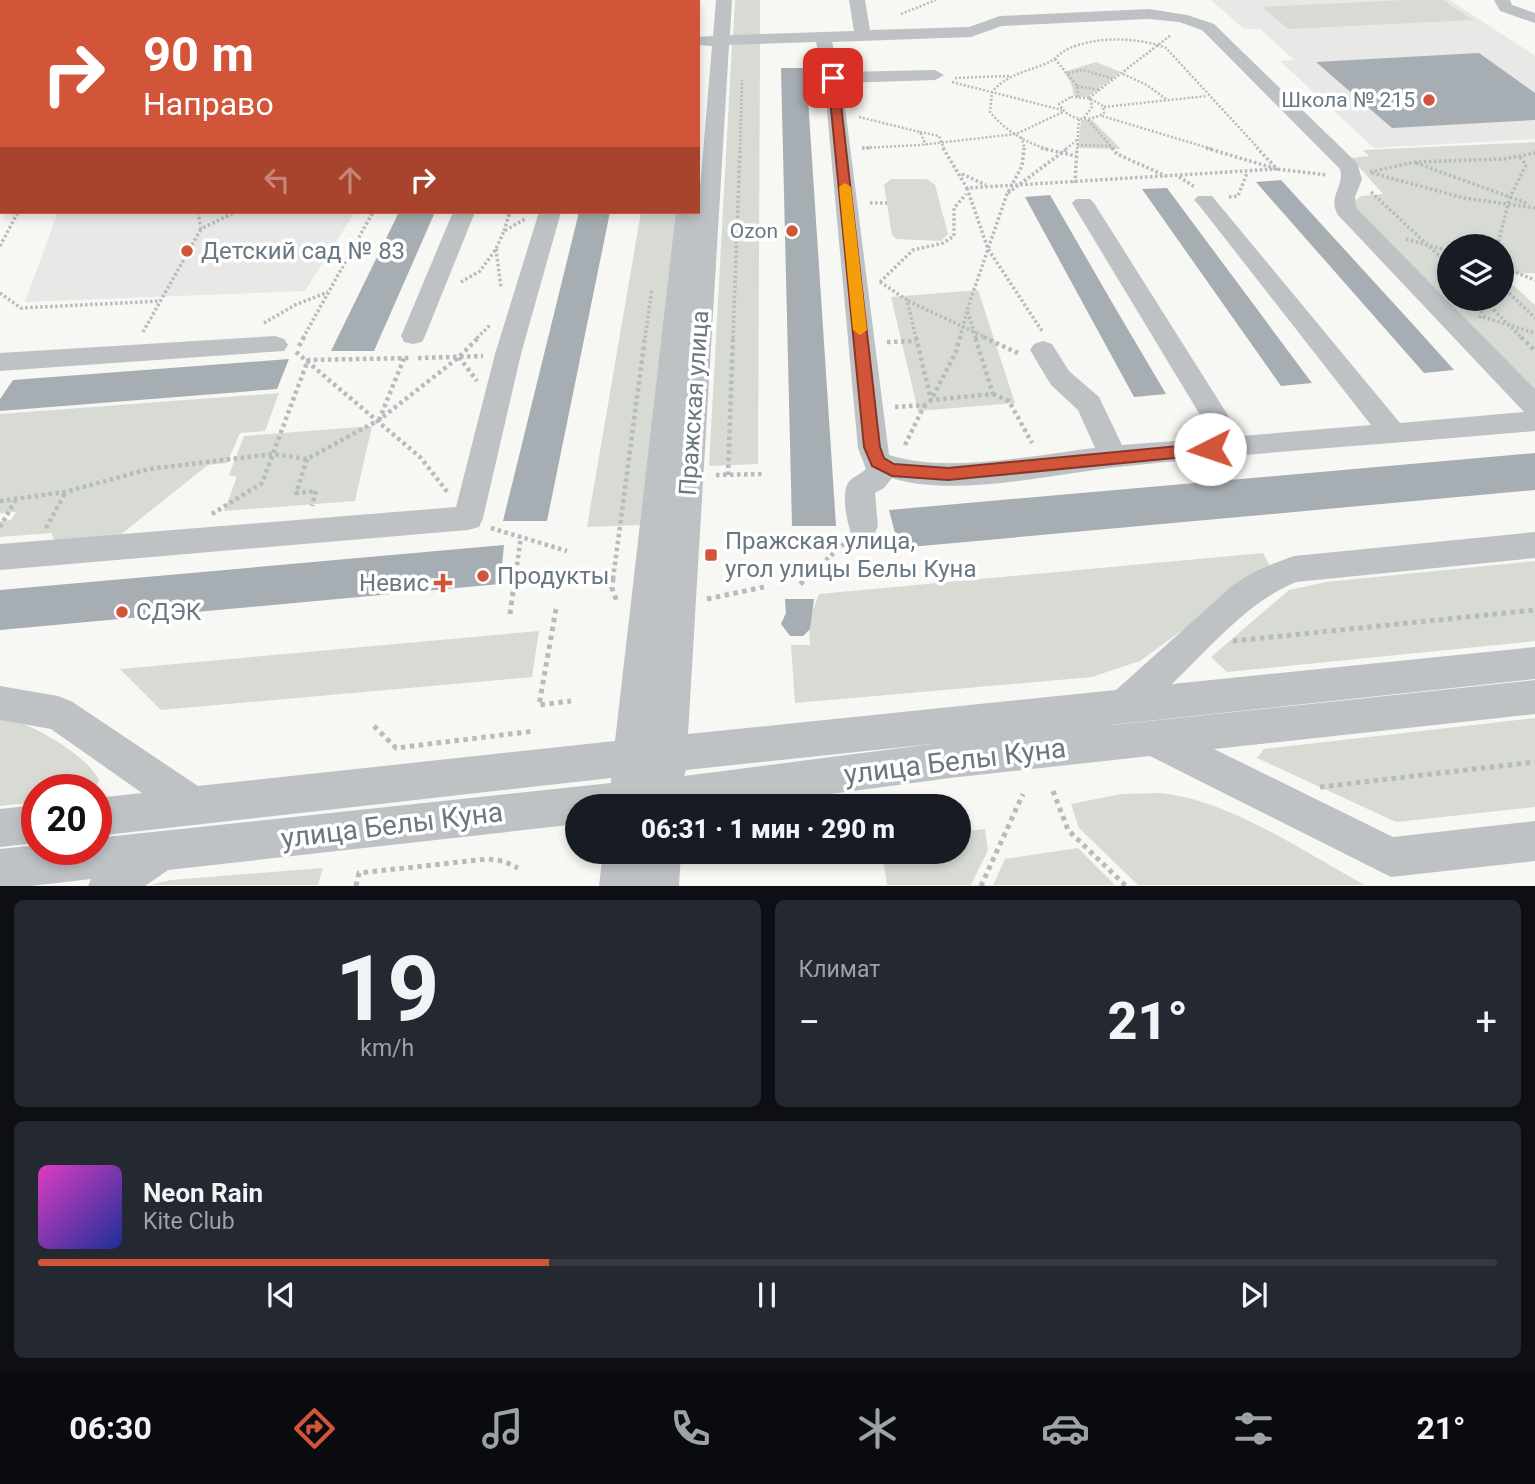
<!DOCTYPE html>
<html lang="ru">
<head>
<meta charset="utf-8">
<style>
	:root { --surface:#171b24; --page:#242831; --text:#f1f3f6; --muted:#9ea1a6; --line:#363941; --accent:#d25439 }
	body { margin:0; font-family:Roboto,sans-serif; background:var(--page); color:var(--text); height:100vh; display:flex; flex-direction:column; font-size:26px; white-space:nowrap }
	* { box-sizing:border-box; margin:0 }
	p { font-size:23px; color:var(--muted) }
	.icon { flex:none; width:38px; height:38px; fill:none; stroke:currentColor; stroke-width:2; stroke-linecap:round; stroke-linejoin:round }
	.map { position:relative; height:886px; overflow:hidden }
	.side { display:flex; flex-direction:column; gap:14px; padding:14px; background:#0d0f14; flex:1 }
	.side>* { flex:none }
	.banner { position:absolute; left:0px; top:0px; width:700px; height:214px; box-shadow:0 4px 10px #0003; background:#d25439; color:#fff; overflow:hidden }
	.tools { position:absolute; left:1437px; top:234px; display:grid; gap:14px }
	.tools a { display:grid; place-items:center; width:77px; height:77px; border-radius:50%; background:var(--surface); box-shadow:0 4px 10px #0003; font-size:35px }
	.speed { position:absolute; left:21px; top:774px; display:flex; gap:14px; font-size:35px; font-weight:700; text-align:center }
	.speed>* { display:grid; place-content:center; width:91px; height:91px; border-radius:50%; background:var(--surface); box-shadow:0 4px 10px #0003; line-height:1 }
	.speed .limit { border:10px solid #d22; background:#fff; color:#111 }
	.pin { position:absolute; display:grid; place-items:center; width:60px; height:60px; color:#fff; margin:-30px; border-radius:14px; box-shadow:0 4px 10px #0006 }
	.me { position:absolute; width:77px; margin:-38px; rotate:266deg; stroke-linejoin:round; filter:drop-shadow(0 0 5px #0008) }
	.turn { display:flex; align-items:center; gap:24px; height:147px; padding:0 28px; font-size:32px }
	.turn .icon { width:91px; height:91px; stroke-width:2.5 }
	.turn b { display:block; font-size:49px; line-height:60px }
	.lanes { display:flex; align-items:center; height:66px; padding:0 28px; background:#0003; justify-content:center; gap:35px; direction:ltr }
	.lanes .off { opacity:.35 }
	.big { font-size:52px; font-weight:800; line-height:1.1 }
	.side .widget { flex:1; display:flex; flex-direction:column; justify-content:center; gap:10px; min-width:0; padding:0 24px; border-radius:10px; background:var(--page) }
	.side .dial { align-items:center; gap:0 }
	.dial b { font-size:91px; line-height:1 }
	.song { display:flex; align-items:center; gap:21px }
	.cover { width:84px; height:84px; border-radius:10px; background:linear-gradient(135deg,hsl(310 70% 55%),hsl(230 70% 35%)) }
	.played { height:7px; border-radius:4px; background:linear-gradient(90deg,var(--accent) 35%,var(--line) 35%) }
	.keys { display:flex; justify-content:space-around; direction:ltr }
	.heat { display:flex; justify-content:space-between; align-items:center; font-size:38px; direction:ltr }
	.side .tiles { flex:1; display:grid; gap:14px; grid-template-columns:1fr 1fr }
	.widget:last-child { grid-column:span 2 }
	.trip { position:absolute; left:565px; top:794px; width:406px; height:70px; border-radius:35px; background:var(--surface); box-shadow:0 4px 10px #0003; font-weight:800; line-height:70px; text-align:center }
	.dock { display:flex; height:112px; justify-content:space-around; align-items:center; background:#090b0e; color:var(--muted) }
	.dock .icon { width:49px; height:49px }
	.dock .active { color:var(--accent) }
	.dock b { font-size:32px; color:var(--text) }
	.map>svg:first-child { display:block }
	.built { fill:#e8e8e7 }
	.green { fill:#d7dbd4 }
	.building { fill:#a6adb3 }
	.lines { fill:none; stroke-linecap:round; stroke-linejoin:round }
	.path-far3 { stroke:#b8bbbd; stroke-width:2.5; stroke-dasharray:2 2; stroke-linecap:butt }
	.path-far2 { stroke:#b8bbbd; stroke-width:3.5; stroke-dasharray:2.5 2.5; stroke-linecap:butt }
	.path-far1 { stroke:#b8bbbd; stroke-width:4.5; stroke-dasharray:3.5 3.5; stroke-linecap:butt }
	.path { stroke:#b8bbbd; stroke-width:5; stroke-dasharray:4.5 4.5; stroke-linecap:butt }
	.minor { fill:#bec2c5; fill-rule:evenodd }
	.route { fill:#d25439; stroke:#883725; stroke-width:2 }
	.slow { fill:#f59e0b }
	.poi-dot { fill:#d25439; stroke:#fff; stroke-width:2.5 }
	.labels { text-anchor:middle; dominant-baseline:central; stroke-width:7; stroke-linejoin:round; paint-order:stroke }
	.far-poi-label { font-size:21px; fill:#697882; stroke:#fff; text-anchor:end }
	.poi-label { font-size:24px; fill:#697882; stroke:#fff; text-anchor:start }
	.street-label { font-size:24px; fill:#697882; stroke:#fff }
	.near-street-label { font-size:28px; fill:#697882; stroke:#fff }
</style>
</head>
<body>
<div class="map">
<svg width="1535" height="886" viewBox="0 0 1535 886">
	<rect width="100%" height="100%" fill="#f7f7f4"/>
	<g class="built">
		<polygon points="1211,0 1450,0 1535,56 1535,139 1374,148 1280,61 1294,60 1260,29 1244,29"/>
		<polygon points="58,212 355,212 305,291 25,302"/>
	</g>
	<g class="green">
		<polygon points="735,0 760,0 760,38 733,38"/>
		<polygon points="1405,0 1443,0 1473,20 1288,29 1262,7"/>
		<polygon points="760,43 758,464 709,466 732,45"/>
		<polygon points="1096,62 1121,72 1088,97 1074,96 1071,83 1064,72"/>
		<polygon points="1081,120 1092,120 1121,149 1078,148"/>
		<polygon points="1535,142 1535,273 1502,274 1502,247 1449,247 1449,299 1502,299 1502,275 1535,305 1535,393 1350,205 1361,196 1383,194 1351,158 1369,156 1363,150"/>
		<polygon points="891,179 927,179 935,185 948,234 941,241 896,239 892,235 884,185"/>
		<polygon points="641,212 680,212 643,525 587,527"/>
		<polygon points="978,290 1015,403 918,411 891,297"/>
		<polygon points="279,393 265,431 240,433 227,463 208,465 115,539 56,544 51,533 0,537 0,521 11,520 16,512 0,513 0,414"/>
		<polygon points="372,426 355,501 224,511 237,477 229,475 244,436"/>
		<polygon points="1263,553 1270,566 1140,661 1092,677 795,703 791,645 810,645 809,620 819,594"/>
		<polygon points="1535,561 1535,641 1227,672 1211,657 1289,590 1326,582"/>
		<polygon points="539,631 532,677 161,710 120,669"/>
		<path d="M0,717C28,721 86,754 99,780L95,789H37V802L0,806Z"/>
		<polygon points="1535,718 1535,807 1396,822 1257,758 1264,749"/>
		<path d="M1159,793C1228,799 1304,852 1365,885H1138L1079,828L1071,804L1121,794Z"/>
		<polygon points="985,829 988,850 971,885 887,885 882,852 959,852 959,832"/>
		<polygon points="1078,848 1115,885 993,885 1005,859"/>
		<polygon points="323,868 318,885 149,885 171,880"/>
	</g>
	<g class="building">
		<polygon points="1479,53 1535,93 1535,120 1392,128 1316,62"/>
		<polygon points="781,68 806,68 836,526 792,526"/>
		<polygon points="1281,180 1408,319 1454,370 1424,373 1256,182"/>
		<polygon points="1167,188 1297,363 1312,383 1281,386 1142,189"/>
		<polygon points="1050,195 1117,311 1166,394 1134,397 1025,197"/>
		<polygon points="399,212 435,212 374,351 331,351"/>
		<polygon points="579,212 610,212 547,521 503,521"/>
		<polygon points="289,359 277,389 0,411 0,399 13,380"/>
		<polygon points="1535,453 1535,490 899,548 889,510"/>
		<polygon points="504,545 500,584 0,630 0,590"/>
		<polygon points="785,599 814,599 810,629 803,636 790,636 781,624 786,613"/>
	</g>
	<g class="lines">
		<g class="path-far3">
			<polyline points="368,0 487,0"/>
			<polyline points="213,2 215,0"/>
			<polyline points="268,2 270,0"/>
			<polyline points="901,14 936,0"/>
			<polyline points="0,57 2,61"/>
			<polyline points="1055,59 1077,86 1078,97"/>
			<polyline points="1068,73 1083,70 1114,79"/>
			<polyline points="1123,74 1147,85 1166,99"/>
			<polyline points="955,78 1009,76"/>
			<polyline points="952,82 1062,110"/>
			<polyline points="1077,86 1099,90"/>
			<path d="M1071,97L1089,98L1103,106L1104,113C1088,123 1069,121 1059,104Z"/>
			<polyline points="1089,98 1171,35"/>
			<polyline points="1104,107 1207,96"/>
			<polyline points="1102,116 1212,149"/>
			<polyline points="859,117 920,132 926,145"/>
			<polyline points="1084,118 1092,107 1090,98"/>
			<polyline points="1088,120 1113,149"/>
			<polyline points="920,132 939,136 944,149"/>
			<polyline points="1021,137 1025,149"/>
			<polyline points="1077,145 1112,146"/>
			<polyline points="862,148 920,145 1016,134 1063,112"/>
			<polyline points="740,149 742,80"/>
			<path d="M1047,149C1024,142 1005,130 990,112L992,92C1006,75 1025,72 1045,64C1054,61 1059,53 1068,49C1096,36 1138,37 1166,48L1259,149"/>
			<polyline points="1066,149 1077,140"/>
			<polyline points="1077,149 1079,118"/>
		</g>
		<g class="path-far2">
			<polyline points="862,148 870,148"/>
			<polyline points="943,148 967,188 1277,169 1257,148"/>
			<polyline points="1041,148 1076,156"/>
			<polyline points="1112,148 1117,154 1166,176"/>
			<polyline points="1206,148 1277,169 1327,175"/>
			<polyline points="1416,163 1529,204"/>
			<polyline points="1370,172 1415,162 1504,159 1535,153"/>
			<polyline points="1372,173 1464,198 1535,208"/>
			<polyline points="962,174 986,185"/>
			<polyline points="1179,177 1195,187"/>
			<polyline points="1075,183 1077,148"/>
			<polyline points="967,188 988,249 1042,331"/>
			<polyline points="1371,192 1449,265"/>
			<polyline points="1008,193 1068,148"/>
			<polyline points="1229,197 1238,196 1247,173"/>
			<polyline points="870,203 887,203"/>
			<polyline points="198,212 201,229 235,212"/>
			<polyline points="504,231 510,212"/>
			<polyline points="1406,239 1449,251"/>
			<polyline points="0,246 18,212"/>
			<polyline points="1497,247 1510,197 1526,165 1520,157"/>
			<polyline points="496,249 501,288"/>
			<polyline points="1502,267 1535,280"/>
			<polyline points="461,282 480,271 496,249 504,231 525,219"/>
			<polyline points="880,282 907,300 916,338"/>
			<polyline points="880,282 913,250 943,243 954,236 954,208 966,194"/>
			<polyline points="1502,286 1535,318"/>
			<polyline points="0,293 21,308 160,301"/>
			<polyline points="1483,299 1522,338"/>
			<polyline points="908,301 987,338"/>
			<polyline points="1483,317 1535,333"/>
			<polyline points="1480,318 1484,299"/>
			<polyline points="264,323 295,305 328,292"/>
			<polyline points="143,332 201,229"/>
			<polyline points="303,338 373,212"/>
			<polyline points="477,338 491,324"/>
			<polyline points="645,338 652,289"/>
			<polyline points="733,338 740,148"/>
			<polyline points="960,338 967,311"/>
			<polyline points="976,338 967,310 1007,194 1022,166 1024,148"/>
		</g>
		<g class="path-far1">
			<polyline points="916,337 931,400 993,394 975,337"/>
			<polyline points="983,337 1020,354"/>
			<polyline points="1521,337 1535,351"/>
			<polyline points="887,342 916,341"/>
			<polyline points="299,346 304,337"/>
			<polyline points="296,352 421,458 448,493"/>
			<polyline points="459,357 477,381"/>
			<polyline points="418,358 483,356"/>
			<polyline points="993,394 1009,401 1032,443"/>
			<polyline points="895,407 925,405 931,400 956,352 960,337"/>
			<polyline points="379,420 405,356"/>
			<polyline points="905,445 924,406"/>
			<polyline points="307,459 296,493 316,491 312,506"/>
			<polyline points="716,475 764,474"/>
			<polyline points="728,475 733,337"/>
			<polyline points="0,501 65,492 149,469 273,454 307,459 379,420 459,357 479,337"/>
			<polyline points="212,514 262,483 308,360 410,358"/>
			<polyline points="0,527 15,501"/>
			<polyline points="46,528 65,493"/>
			<polyline points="491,528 567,551"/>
			<polyline points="515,579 521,537"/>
			<polyline points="613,579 645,337"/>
			<polyline points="805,579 846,542"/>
		</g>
		<g class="path">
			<polyline points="613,578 612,588 617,602"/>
			<polyline points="800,584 807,578"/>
			<polyline points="707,599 764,587"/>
			<polyline points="556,609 539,705 571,701"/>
			<polyline points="510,614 515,578"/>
			<polyline points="1233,641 1535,610"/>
			<polyline points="374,726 396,748 535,731"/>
			<polyline points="1320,787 1535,762"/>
			<polyline points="1053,791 1068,830 1126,886"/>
			<polyline points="356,886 359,873 488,859 503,861 518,868"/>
			<polyline points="981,886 1023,794"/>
		</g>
		<g class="minor">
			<polygon points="298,0 314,0 297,2"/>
			<polygon points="573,0 589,0 572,2"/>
			<rect x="678" y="0" width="16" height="2"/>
			<path d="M716,0H732L730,35L854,31L849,0H865L870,30L969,27L1000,16L1149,9L1187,15L1214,24L1357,163L1362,179L1355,197L1356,208L1535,389V431C1396,444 1257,452 1118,467C1055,474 952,498 892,478L884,488L875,493L878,526L874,535L863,538L852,535C847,524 841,494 848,483C852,477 861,474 866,469L858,448L824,78L816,42L729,45L688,734L1116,690L1232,586C1251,572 1271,564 1294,556L1535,532V558L1296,582C1247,602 1210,648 1172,684L1535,647V679L1064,730L1535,680V714L1214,749L1393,837L1535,821V861L1391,877L1150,756L950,778L735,807H578V824L168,870L145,886H88L91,879L31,886H0V849L37,845V849H96V838L611,783V778L96,836V798L142,793L51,729L0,720V686L58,696L71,701L198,786L615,741L676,212H698L712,46L698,45V37L713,36ZM1149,19L1179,22L1202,30L1340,169C1345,186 1327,197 1338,215L1524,412L1400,423L1212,196H1198L1194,200L1198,204L1371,425L1241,436L1094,203L1090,199H1076L1072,203L1214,438L1122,445L1099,397L1069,371L1052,344L1043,341L1034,344L1030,350L1051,385L1078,410L1095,448C1033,455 949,474 889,455L842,83L935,80L944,75L935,70L840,72L832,42L971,37L1002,26ZM932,744L684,776L686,770Z"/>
			<polygon points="1494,0 1510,0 1512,5 1535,13 1535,23 1500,11"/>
			<polygon points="0,80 2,80 0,95"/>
			<rect x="0" y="107" width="2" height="12"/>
			<polygon points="453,212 475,212 425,336 422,342 413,344 404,342 401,336"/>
			<polygon points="539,212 561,212 521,354 483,518 479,527 468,530 0,570 0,544 456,507 495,354"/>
			<polygon points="275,336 284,339 288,345 284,351 0,371 0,353"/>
			<polygon points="37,805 37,843 0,847 0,809"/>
			<polygon points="603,852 681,852 679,886 599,886"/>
		</g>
	</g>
	<polygon class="route" points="833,75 838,78 880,447 884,458 894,464 948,468 1210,443 1218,449 1215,454 948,480 892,476 872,466 864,447 828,78"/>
	<polygon class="slow" points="845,183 851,187 867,330 860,335 853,330 839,187"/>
	<g class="poi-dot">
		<circle cx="1429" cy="100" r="7"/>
		<circle cx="792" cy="231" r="7"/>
		<circle cx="187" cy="251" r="7"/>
		<rect x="704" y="548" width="14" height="14" rx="3.5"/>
		<circle cx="483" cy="576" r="7"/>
		<path d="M439.5 572.5h7v7h7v7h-7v7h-7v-7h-7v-7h7z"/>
		<circle cx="122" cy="612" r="7"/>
	</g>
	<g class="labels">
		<g class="far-poi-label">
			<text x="1415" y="100">Школа № 215</text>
			<text x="778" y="231">Ozon</text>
		</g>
		<g class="poi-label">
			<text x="201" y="251">Детский сад № 83</text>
			<text x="725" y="541">Пражская улица,<tspan x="725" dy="28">угол улицы Белы Куна</tspan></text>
			<text x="497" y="576">Продукты</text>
			<text x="429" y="583" text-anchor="end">Невис</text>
			<text x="136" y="612">СДЭК</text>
		</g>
		<g class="street-label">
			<text transform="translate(694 403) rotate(-86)">Пражская улица</text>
		</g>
		<g class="near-street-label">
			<text transform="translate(955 761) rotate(-7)">улица Белы Куна</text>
			<text transform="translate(392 825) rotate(-7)">улица Белы Куна</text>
		</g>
	</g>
</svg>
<div class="tools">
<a><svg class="icon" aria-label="layers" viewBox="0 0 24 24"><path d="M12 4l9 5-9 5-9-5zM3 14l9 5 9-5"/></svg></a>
</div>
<div class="speed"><div class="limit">20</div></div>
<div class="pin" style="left:833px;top:78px;background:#d93025"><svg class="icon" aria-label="arrive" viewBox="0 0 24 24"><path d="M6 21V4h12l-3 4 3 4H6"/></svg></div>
<svg class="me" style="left:1210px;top:449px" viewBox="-20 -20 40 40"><circle r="19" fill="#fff"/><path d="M0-13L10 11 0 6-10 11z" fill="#d25439"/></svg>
<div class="trip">06:31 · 1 мин · 290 m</div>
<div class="banner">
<div class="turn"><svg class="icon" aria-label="right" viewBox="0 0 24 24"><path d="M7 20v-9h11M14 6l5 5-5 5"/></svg><div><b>90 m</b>Направо</div></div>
<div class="lanes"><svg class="icon off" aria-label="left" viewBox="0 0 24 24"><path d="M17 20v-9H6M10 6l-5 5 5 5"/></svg><svg class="icon off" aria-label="ahead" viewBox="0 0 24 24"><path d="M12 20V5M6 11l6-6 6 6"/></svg><svg class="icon" aria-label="right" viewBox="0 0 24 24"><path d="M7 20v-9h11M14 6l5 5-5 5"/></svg></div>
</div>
</div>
<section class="side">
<div class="tiles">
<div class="widget dial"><b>19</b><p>km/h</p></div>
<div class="widget"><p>Климат</p>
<div class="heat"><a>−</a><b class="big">21°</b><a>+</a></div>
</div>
<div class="widget">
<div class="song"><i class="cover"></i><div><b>Neon Rain</b><p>Kite Club</p></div></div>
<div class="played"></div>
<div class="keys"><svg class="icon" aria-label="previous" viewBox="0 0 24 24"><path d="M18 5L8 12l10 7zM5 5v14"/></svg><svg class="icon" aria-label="pause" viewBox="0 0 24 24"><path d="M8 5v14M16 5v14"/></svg><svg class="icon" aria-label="next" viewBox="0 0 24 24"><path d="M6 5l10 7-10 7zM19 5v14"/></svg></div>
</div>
</div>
</section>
<nav class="dock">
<b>06:30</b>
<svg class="icon active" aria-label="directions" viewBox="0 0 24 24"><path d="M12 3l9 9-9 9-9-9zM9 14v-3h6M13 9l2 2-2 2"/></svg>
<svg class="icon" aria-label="music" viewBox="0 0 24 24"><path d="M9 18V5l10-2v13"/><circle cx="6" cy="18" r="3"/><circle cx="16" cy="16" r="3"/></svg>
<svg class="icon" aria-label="phone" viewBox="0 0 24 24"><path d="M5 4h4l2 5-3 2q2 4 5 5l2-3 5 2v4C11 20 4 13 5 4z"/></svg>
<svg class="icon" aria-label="climate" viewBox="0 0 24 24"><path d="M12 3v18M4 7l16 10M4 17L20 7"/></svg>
<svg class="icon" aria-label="car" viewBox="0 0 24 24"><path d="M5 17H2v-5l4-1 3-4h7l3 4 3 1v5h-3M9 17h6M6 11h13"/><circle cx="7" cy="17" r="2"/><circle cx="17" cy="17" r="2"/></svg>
<svg class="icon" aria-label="filters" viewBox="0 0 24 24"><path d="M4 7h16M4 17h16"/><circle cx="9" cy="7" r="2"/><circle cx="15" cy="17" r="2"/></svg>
<b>21°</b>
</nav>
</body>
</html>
